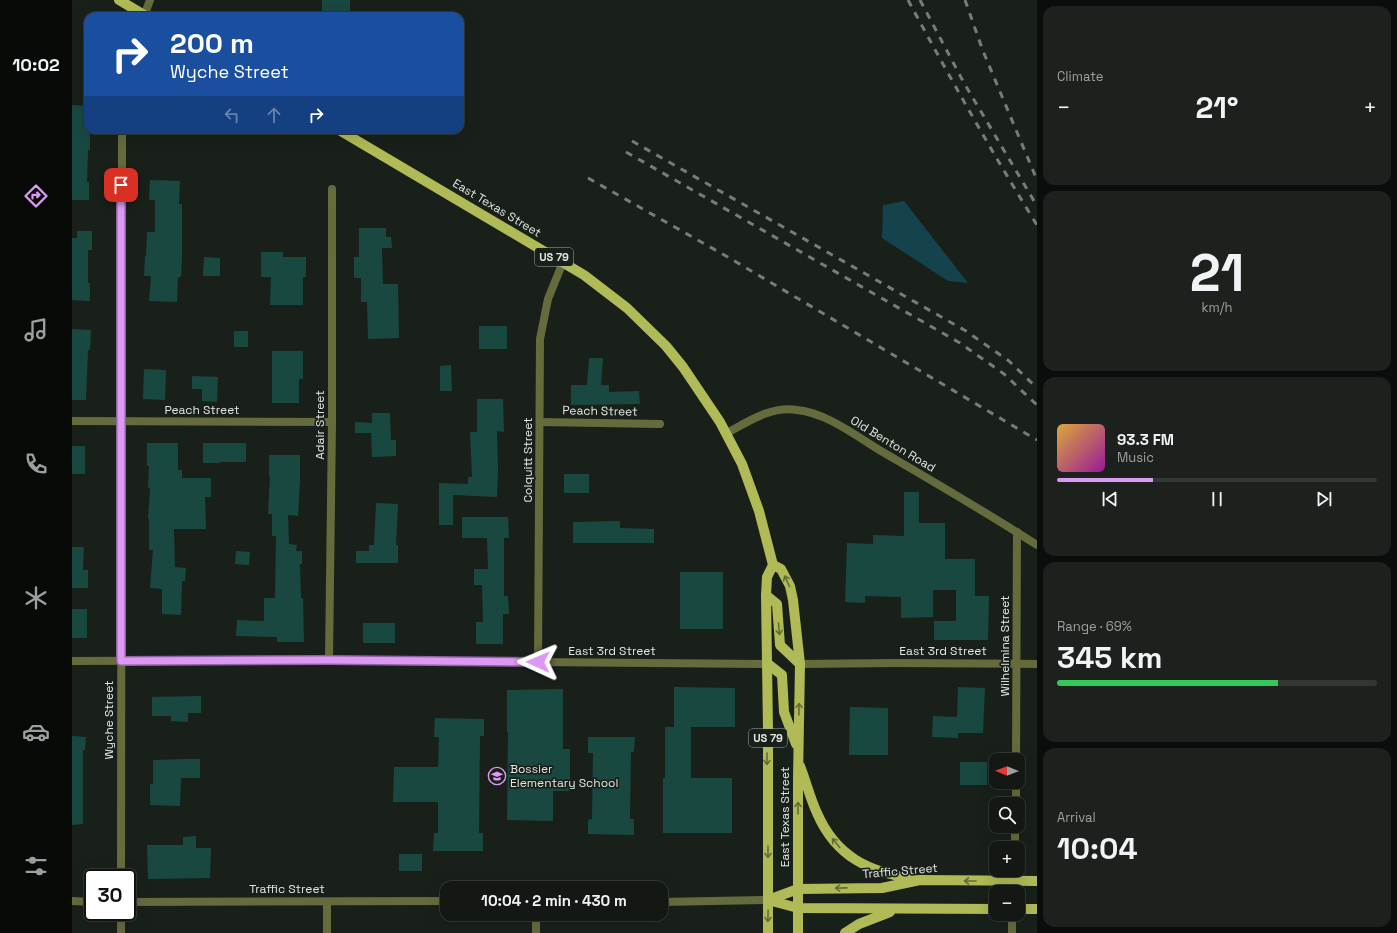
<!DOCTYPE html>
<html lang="en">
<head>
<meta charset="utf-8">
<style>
	:root { --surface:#131814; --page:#1c211d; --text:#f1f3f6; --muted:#9da0a0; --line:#323734; --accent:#dc99f4 }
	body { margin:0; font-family:"Space Grotesk",sans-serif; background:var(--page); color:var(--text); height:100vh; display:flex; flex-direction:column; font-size:15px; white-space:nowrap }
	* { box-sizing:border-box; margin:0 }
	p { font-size:13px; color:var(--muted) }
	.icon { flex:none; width:22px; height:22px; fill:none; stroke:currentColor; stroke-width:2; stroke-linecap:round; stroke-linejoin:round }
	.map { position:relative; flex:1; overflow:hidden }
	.details { display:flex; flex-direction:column; gap:6px; padding:6px; background:#0a0d0b; width:360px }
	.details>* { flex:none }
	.top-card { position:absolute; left:12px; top:12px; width:380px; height:122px; border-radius:12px; box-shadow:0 4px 16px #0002,0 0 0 1px var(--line); background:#1a4fa0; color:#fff; overflow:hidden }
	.needle { width:26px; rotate:271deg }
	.controls { position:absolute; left:917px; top:753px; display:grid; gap:8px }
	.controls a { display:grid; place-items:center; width:36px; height:36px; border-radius:8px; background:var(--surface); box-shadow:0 4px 16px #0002,0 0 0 1px var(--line); font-size:20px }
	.speed { position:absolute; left:12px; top:869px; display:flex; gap:8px; font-size:20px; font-weight:700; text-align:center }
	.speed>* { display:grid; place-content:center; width:52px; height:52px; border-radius:50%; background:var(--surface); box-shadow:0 4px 16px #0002,0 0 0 1px var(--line); line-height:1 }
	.speed .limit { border:2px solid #111; border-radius:6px; background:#fff; color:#111 }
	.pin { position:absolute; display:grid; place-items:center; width:34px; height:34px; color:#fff; margin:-17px; border-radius:8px; box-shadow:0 2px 6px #0006 }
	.me { position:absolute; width:44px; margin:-22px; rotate:271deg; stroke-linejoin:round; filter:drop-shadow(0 0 3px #0008) }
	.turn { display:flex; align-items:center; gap:14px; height:84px; padding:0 20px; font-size:18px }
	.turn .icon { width:52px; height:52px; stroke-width:2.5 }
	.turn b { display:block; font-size:28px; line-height:34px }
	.lanes { display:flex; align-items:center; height:38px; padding:0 20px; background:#0003; justify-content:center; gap:20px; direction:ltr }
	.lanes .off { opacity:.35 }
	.big { font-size:30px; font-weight:800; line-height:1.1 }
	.details .widget { flex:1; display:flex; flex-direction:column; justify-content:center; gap:6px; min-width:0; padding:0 14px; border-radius:12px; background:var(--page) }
	.details .dial { align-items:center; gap:0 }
	.dial b { font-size:52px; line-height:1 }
	.song { display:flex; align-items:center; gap:12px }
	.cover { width:48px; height:48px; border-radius:6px; background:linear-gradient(135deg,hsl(40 70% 55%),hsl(300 70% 35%)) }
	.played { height:4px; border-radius:2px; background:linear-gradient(90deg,var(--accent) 30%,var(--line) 30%) }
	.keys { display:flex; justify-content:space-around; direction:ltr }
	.heat { display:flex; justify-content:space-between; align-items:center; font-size:22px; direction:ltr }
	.charge { height:6px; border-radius:3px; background:linear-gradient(90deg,#34c759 69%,var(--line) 0) }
	.trip { position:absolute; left:368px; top:881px; width:228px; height:40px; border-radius:12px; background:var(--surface); box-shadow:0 4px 16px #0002,0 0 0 1px var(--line); font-weight:800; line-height:40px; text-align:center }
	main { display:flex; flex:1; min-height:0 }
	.tab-bar { display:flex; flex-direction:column; width:72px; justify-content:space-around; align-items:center; background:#080a08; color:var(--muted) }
	.tab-bar .icon { width:28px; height:28px }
	.tab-bar .current { color:var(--accent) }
	.tab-bar b { font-size:18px; color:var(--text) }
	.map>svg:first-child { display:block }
	.water { fill:#14434d }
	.building { fill:#194841 }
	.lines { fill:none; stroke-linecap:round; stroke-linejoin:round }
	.street { stroke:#666b3e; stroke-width:8 }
	.primary { stroke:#b0ba56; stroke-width:10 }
	.rail { stroke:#767d77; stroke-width:3; stroke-dasharray:7 7; stroke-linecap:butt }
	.oneway { stroke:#646d38 }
	.route-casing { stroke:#8f639f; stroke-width:10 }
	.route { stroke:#dc99f4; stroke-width:7 }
	.labels { text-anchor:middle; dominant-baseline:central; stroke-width:3.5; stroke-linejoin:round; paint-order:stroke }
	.shield { fill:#19201a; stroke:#a5aba6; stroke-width:1 }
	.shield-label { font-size:11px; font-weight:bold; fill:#e1e6e2 }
	.street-label { font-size:12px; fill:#e1e6e2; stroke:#19201a }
	.poi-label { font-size:12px; fill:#e1e6e2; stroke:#19201a; text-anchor:start }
</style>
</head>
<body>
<main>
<nav class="tab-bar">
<b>10:02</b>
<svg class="icon current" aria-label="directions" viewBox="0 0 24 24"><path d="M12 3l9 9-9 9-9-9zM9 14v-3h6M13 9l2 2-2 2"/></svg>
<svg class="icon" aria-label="music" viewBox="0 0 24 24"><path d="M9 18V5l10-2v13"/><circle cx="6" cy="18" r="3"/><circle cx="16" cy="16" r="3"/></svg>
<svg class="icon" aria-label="phone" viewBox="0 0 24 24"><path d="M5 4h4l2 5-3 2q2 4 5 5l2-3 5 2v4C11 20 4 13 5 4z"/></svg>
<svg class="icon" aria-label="climate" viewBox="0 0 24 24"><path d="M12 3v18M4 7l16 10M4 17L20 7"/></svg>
<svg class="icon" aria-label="car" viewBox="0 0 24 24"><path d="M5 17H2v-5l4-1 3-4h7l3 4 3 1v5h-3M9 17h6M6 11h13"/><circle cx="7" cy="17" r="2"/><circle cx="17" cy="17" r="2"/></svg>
<svg class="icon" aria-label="filters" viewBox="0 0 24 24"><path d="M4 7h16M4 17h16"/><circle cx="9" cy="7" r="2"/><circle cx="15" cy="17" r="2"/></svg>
</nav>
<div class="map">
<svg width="965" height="933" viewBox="0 0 965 933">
	<rect width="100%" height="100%" fill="#19201a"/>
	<polygon class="water" points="832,201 896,283 876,281 810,238 811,205"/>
	<g class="building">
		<rect x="250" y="0" width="28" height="16"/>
		<polygon points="0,105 16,106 16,131 18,131 18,150 16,150 15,182 17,182 17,200 0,200"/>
		<polygon points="78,180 108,181 107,204 110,204 110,258 109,277 106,277 105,302 77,301 79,276 72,276 73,256 74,256 75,232 83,232 83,200 77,200"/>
		<polygon points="287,228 314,228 314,237 319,237 320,248 310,248 311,284 326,284 327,338 296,339 295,302 289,302 289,278 282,278 282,257 287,257"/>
		<polygon points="5,231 20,231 20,250 16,250 16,283 18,283 18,301 0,300 0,238 5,238"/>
		<polygon points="189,252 211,252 211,257 234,257 234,277 231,277 231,305 198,305 199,277 189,277"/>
		<polygon points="132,257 148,258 148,276 131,276"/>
		<rect x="407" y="326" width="28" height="23"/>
		<polygon points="0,329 19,330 18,350 16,350 14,400 0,400"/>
		<rect x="162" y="331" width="14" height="16"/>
		<polygon points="200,351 231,351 231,379 227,379 227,403 200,403"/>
		<polygon points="517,358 531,358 529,385 537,385 537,392 567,391 568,404 499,405 499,385 515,385"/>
		<polygon points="379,365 380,391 368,391 368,366"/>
		<polygon points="72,369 94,370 93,400 71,399"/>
		<polygon points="120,376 146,377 145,402 130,401 130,389 120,389"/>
		<polygon points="405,399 431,399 432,432 425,431 426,470 425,497 381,495 381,525 367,525 367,483 396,484 396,477 400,477 398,432 405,432"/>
		<polygon points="300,413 318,413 319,440 324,440 324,456 300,457 299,433 283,433 283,422 300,423"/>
		<polygon points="75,443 106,443 106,470 110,470 110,478 139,478 139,497 133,497 134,529 102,529 103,567 114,568 113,581 110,581 109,615 90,614 90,589 78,588 81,550 77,550 77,519 76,519 78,488 76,488 77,466 75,466"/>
		<polygon points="131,443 174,443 174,462 148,462 148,463 131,463"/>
		<rect x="0" y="446" width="13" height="28"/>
		<polygon points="197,455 228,455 228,482 226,516 216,515 217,544 225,545 224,551 230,551 230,564 228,564 229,598 231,598 232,642 205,642 205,637 164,636 165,620 192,621 192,598 203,598 204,536 200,536 200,514 196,514 198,477 197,477"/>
		<rect x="492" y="474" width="25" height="19"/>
		<polygon points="832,492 847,492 847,523 873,523 873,559 903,559 903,596 917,596 916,640 862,640 862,621 884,621 884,590 861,590 861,617 829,618 829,597 793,596 793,603 773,602 775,543 801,544 801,535 832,536"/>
		<polygon points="304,503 326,504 324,545 326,545 326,563 284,563 284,551 297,551 297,545 302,545"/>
		<polygon points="390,517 436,517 437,538 432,538 432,596 436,596 437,614 431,614 431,644 404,644 404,622 411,622 410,585 402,585 402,569 416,569 415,538 390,538"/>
		<polygon points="548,521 548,528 582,529 582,543 501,543 501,522"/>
		<polygon points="0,547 12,547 11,570 16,570 16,588 0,588"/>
		<polygon points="164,551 178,552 177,565 163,564"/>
		<rect x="608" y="572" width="43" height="57"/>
		<rect x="0" y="609" width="15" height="29"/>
		<rect x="291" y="623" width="32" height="20"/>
		<polygon points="602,687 663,688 663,727 619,727 619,778 660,778 660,833 591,833 591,778 593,778 593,727 602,727"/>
		<polygon points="886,687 913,688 911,733 886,733 886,738 860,737 861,716 885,717"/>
		<polygon points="491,689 491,749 498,749 498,791 481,791 481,821 435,820 436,732 435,732 435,690"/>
		<polygon points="129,696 129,713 116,713 116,722 99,721 99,716 80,716 80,697"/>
		<polygon points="778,707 816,708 816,755 777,755"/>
		<polygon points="363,718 412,719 412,736 408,736 407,833 411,833 411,851 361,851 362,833 366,833 366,802 321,802 322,767 366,767 367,737 362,737"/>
		<polygon points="0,736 14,737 13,750 11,750 11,824 0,825"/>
		<polygon points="516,737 563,737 562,752 559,752 558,819 562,819 562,835 516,834 516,820 520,819 521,753 516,753"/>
		<polygon points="112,759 128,759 128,778 109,778 108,806 78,805 78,784 81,784 81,760"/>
		<rect x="888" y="762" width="27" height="23"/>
		<polygon points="124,836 124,848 139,848 138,878 76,879 75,845 111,845 111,837"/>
		<rect x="327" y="854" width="23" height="17"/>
	</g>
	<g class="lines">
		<g class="street">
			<polyline points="72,16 78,0"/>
			<polyline points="0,421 260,422"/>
			<polyline points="468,422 588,424"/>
			<path d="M655,433C677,421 699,406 725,410C755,413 784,436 809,451C862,482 914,512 965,545"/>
			<polyline points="257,660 260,422 260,189"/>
			<polyline points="0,661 257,660 696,664"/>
			<polyline points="466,663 468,339 476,299 491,262"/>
			<polyline points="728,664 823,663 965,664"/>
			<polyline points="944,760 945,532"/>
			<polyline points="944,804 944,782"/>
			<polyline points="943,846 943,826"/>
			<polyline points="49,878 50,130"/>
			<polyline points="940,892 940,881"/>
			<polyline points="0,901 21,902"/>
			<polyline points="55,902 375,901"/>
			<polyline points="589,902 696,900"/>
			<polyline points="49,912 49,933"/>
			<polyline points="464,914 464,933"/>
			<polyline points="255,933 255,902"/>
			<polyline points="940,933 940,914"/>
		</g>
		<g class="primary">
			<polyline points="47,0 74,16"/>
			<polyline points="267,130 512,275 555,308 594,346 611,367 648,422 670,464 687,511 701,565 695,577 694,595 696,730 696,933"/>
			<polyline points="701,565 709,569 718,586 721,600 728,664 726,779 726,933"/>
			<polyline points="694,595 705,604 708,645 728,664"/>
			<polyline points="696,664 710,675 712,712 724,744"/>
			<path d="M728,766C734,781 738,798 745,813C764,857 797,872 842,879"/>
			<polyline points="696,900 726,889 810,888 848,880 965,881"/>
			<polyline points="696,900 726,908 924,909"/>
			<polyline points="946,909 965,909"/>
			<polyline points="773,933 787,924 818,912"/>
		</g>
		<g class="rail">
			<path d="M836,0C877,76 919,151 965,225"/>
			<polyline points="848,0 892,83 965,206"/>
			<polyline points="893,0 911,51 965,180"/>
			<polyline points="560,141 894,331 937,361 965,388"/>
			<polyline points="554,152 888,343 932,374 965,405"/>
			<polyline points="516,178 654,256 965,440"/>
		</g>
	</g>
	<defs><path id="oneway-shaft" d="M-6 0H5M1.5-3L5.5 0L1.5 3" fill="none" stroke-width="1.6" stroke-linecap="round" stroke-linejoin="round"/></defs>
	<g class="oneway">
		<use href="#oneway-shaft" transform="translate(715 581) rotate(-114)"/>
		<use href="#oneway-shaft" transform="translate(707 629) rotate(85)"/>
		<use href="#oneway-shaft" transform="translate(727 709) rotate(-89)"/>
		<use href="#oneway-shaft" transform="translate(695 759) rotate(91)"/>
		<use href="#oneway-shaft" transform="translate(726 808) rotate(-90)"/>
		<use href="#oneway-shaft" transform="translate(764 843) rotate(-130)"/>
		<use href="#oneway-shaft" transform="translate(696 852) rotate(90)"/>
		<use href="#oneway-shaft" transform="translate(898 881) rotate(-180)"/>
		<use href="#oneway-shaft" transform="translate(769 888) rotate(179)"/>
		<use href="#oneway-shaft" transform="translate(696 916) rotate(91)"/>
	</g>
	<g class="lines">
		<defs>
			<polyline id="route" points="49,185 49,661 257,660 466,662"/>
		</defs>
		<use href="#route" class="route-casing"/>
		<use href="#route" class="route"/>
	</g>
	<defs>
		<symbol id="school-ring" viewBox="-11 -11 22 22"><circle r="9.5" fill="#19201a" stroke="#dc99f4" stroke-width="1.5"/><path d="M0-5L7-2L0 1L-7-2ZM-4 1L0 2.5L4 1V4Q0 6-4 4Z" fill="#dc99f4"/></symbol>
	</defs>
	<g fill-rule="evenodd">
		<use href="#school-ring" x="415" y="766" width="20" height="20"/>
	</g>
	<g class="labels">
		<g class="shield">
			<rect x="463" y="248" width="38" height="18" rx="3"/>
			<rect x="677" y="729" width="38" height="18" rx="3"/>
		</g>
		<g class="shield-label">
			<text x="482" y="257">US 79</text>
			<text x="696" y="738">US 79</text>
		</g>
		<g class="street-label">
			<text transform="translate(425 208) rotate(31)">East Texas Street</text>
			<text x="130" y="410">Peach Street</text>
			<text transform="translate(528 411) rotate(1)">Peach Street</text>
			<text transform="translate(248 425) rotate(-90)">Adair Street</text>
			<text transform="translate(821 444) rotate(31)">Old Benton Road</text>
			<text transform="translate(456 460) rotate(-90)">Colquitt Street</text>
			<text transform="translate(933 646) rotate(-90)">Wilhelmina Street</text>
			<text x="540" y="651">East 3rd Street</text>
			<text x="871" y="651">East 3rd Street</text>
			<text transform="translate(37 720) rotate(-90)">Wyche Street</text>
			<text transform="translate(713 817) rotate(-90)">East Texas Street</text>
			<text transform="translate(828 871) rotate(-5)">Traffic Street</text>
			<text x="215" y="889">Traffic Street</text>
		</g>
		<g class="poi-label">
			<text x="438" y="769">Bossier<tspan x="438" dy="14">Elementary School</tspan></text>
		</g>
	</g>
</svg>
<div class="controls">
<a><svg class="needle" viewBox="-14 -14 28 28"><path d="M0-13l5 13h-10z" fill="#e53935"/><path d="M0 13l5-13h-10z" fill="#9da0a0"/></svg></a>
<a><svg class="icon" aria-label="search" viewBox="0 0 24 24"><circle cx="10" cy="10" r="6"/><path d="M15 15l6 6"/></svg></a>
<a>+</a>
<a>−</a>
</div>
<div class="speed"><div class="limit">30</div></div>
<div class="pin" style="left:49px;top:185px;background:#d93025"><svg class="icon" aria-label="arrive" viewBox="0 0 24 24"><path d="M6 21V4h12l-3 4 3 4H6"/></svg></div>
<svg class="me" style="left:466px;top:662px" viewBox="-20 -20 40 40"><path d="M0-17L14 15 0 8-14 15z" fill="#dc99f4" stroke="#fff" stroke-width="4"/></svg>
<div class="trip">10:04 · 2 min · 430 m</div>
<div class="top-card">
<div class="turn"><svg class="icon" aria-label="right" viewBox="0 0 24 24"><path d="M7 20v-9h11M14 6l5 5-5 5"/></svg><div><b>200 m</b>Wyche Street</div></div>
<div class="lanes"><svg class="icon off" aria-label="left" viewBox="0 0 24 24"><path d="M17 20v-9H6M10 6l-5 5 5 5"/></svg><svg class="icon off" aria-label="ahead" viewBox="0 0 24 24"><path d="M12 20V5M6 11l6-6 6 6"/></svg><svg class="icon" aria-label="right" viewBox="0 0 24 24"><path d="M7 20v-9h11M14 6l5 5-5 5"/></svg></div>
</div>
</div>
<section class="details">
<div class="widget"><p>Climate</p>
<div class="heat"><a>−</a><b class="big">21°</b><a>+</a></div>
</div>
<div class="widget dial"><b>21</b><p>km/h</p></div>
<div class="widget">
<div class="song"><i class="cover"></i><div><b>93.3 FM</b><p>Music</p></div></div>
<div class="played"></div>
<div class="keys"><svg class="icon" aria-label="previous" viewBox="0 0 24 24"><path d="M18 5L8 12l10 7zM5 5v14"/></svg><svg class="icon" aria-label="pause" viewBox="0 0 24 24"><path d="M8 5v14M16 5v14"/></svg><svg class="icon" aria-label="next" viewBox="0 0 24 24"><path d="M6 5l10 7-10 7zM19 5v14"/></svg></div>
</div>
<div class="widget"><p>Range · 69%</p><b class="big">345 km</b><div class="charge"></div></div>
<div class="widget"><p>Arrival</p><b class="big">10:04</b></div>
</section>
</main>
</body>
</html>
